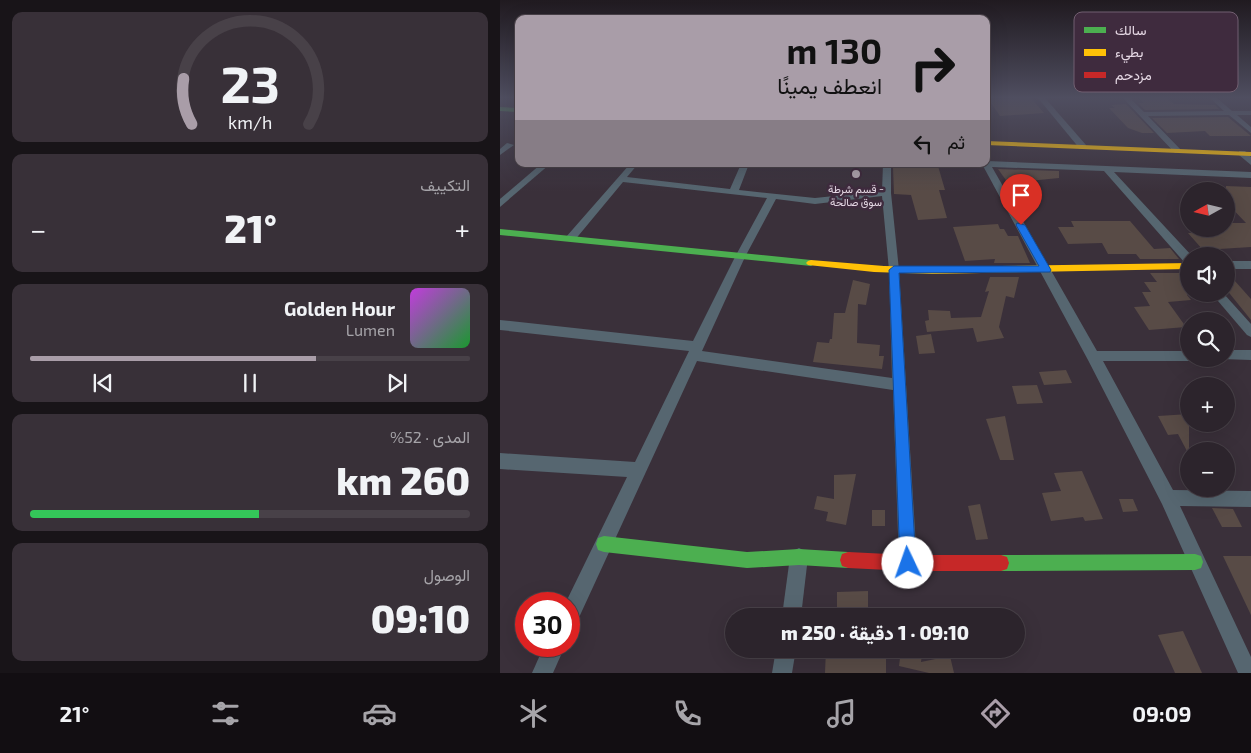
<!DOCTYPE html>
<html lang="ar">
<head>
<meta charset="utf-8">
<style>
	:root { --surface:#2c242c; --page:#383038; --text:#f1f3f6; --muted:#a6a4a9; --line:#484148; --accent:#a99da8 }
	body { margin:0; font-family:"Exo 2",Vazirmatn,sans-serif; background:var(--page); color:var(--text); direction:rtl; height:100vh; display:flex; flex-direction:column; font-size:19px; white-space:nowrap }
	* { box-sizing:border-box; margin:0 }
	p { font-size:16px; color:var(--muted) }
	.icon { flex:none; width:28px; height:28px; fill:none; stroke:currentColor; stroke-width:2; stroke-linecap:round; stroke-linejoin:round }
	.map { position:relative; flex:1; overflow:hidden; direction:ltr }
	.panel { display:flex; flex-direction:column; gap:12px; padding:12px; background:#181418; width:500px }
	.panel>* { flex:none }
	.top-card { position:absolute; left:15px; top:15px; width:475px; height:152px; border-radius:10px; box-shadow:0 5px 20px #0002,0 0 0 1px var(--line); direction:rtl; background:#a99da8; color:#111; overflow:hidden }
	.needle { width:32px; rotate:262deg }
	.tools { position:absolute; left:680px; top:182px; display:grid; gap:10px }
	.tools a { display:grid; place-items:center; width:55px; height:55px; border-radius:50%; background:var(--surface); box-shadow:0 5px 20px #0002,0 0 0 1px var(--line); font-size:25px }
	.speed { position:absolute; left:15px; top:592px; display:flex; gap:10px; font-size:25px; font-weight:700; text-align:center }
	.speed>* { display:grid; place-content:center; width:65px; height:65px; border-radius:50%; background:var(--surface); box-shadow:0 5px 20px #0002,0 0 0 1px var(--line); line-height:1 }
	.speed .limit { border:8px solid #d22; background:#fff; color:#111 }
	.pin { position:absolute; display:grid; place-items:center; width:42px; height:42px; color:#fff; margin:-51px -21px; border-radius:50% 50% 50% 0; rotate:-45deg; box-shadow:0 0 5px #0007 }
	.pin .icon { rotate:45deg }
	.me { position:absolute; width:55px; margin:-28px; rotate:357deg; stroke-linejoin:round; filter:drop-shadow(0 0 4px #0008) }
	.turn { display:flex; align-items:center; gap:18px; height:105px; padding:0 25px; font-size:22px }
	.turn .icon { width:65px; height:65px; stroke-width:2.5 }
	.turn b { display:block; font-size:35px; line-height:42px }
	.then { display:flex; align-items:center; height:48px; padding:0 25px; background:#0003; gap:10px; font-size:19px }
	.big { font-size:38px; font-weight:800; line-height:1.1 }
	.panel .widget { flex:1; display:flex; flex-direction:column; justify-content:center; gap:8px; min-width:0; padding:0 18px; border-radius:10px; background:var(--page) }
	.panel .dial { align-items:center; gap:0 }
	.dial svg { height:130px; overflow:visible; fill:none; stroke:var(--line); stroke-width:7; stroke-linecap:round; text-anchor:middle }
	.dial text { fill:var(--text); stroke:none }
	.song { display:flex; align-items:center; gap:15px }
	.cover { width:60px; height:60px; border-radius:8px; background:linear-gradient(135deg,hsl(290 70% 55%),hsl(130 70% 35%)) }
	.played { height:5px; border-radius:2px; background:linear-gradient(90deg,var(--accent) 65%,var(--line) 65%) }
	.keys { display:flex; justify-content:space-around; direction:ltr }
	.heat { display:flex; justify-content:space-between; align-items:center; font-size:28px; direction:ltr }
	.charge { height:8px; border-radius:4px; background:linear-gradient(90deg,#34c759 52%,var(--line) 0) }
	.trip { position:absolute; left:225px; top:608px; width:300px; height:50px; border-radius:25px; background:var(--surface); box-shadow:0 5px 20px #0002,0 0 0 1px var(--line); font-weight:800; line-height:50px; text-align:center; direction:rtl }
	.menu { display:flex; height:80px; justify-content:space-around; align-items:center; background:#120e12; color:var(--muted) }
	.menu .icon { width:35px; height:35px }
	.menu .current { color:var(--accent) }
	.menu b { font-size:22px; color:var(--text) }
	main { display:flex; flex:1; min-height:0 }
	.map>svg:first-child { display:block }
	.building { fill:#584b46 }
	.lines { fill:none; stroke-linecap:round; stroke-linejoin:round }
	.street { fill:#566670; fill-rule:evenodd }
	.fast { fill:#4caf50; fill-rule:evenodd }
	.slow { fill:#ffc107; fill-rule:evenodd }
	.jam { fill:#c62828; fill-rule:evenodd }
	.route { fill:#1a73e8; stroke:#114b97 }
	.poi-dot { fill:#a99da8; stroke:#3f2b3e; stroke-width:2 }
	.labels { text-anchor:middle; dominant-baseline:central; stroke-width:5; stroke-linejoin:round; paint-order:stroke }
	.far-poi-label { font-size:11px; fill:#e5d8e4; stroke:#3f2b3e }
	.key { fill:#3f2b3e; stroke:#715f70; stroke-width:1 }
	.key-label { font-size:14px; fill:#e5d8e4 }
</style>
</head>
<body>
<main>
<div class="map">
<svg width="751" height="673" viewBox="0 0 751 673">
	<rect width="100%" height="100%" fill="#3a303a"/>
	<g class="building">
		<polygon points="531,98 544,113 500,116 489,100"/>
		<polygon points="639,98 667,98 674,104 715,105 719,109 645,110 638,103 644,103"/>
		<polygon points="626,104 654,133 642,133 628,128 609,108 615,108 611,105"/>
		<polygon points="728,117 751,136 710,136 705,131 667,133 652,118"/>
		<polygon points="438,166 445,190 439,190 447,218 418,220 411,195 394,194 393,167"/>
		<polygon points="498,169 559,171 559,178 508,183"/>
		<polygon points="726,186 751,187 751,247 703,250 688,233 708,233 705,229 726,229 726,223 746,223 726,202"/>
		<polygon points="580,221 630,221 654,249 670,248 679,259 640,259 636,254 608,254 602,243 568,244 558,227 574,227 571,221"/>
		<polygon points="498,224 500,229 504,229 508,236 518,236 530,263 494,263 495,259 465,261 453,227"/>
		<polygon points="726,271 751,299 751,320 726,289"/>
		<polygon points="650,273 689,273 687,295 691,300 668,302 686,327 649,330 634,307 650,306 642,292 651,292 644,282 657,282"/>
		<polygon points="490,277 519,277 514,298 506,296 499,327 504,338 477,342 473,328 427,332 425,321 429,320 428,310 450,311 451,318 481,317 489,291 485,292"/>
		<polygon points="353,280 370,284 366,305 358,304 357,343 380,345 379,356 384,356 382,369 313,362 317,342 329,343 330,339 332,339 334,313 345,313"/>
		<polygon points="431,334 435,353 419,354 416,336"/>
		<polygon points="566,370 572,383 544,385 539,372"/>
		<polygon points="537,385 543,403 517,404 512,386"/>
		<polygon points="689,414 689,455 678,434 668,435 658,416"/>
		<polygon points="505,416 514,460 500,460 486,419"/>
		<polygon points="582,471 603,519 585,521 583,517 551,521 542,493 561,491 554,473"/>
		<polygon points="356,474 346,525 326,521 328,512 314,509 317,496 334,499 334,475"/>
		<polygon points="619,499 633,499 638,511 623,512"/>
		<polygon points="480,504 488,539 476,540 468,506"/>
		<polygon points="712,508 733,509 742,527 722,527"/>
		<rect x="372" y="510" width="13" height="16"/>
		<polygon points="723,556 751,556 751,615"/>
		<polygon points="368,591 368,616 337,616 337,592"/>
		<polygon points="683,631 702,673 675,673 658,635"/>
		<polygon points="326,649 359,649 359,658 386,658 386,673 325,673"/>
		<polygon points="401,650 422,655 421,662 450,656 454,673 429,673 399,666"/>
	</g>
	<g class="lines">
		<g class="street">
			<polygon points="538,98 545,98 586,145 586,149 580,149"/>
			<polygon points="623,98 630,98 644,112 724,111 710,98 717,98 732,111 751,111 751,115 737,115 751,127 751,133 729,115 648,116 682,151 675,153"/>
			<polygon points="7,143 14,145 0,155 0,149"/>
			<polygon points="739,151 745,151 751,157 751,165 739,155"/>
			<polygon points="487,161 751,172 751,178 614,172 692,256 689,256 689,264 685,263 604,171 492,167 597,351 689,351 689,359 694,359 689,361 603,361 673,490 751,491 751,507 680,506 751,657 751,673 738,673 662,504 588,360 482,164 486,164"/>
			<polygon points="41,164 50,164 0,207 0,199"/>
			<path d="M130,164H138L127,177L230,189L241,164H249L239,190L315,198L382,191L383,164H391V193L399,270L417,563L414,569L408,572L402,569L399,563L393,390L197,361L76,624L69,626V604H65L127,477L0,469V453L135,462L189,351L0,330V320L193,341L235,257L267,198L123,182L74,241H66V237ZM382,196L389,270L392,378L202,351L245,257L276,199L315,204Z"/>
			<rect x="726" y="261" width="25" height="8"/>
			<polygon points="712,294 724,294 751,324 751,337 747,335"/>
			<polygon points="726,350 751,350 751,360 721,359 726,359"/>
			<polygon points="299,548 305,551 308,557 301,616 282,616 290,557 293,551"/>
			<polygon points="44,646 65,646 53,673 32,673"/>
			<polygon points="276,649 296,649 292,673 272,673"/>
		</g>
		<g class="fast">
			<polygon points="0,107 19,108 19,112 0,111"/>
			<polygon points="0,229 311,260 316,263 311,266 0,235"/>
			<polygon points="104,536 247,552 299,549 348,552 354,554 356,560 354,566 348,568 299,565 247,568 104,552 98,550 96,544 98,538"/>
			<polygon points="695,554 701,556 703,562 701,568 695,570 501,571 495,569 493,563 495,557 501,555"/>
		</g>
		<g class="slow">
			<polygon points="486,141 751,152 751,156 486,145"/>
			<polygon points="311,260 384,266 432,267 689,263 689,269 432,274 374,272 308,265 306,263 308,261"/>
		</g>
		<polygon class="jam" points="348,552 408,555 501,555 507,557 509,563 507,569 501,571 408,571 348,568 342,566 340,560 342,554"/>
	</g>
	<linearGradient id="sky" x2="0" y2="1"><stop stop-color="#201a20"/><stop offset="0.51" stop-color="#4f4e60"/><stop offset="1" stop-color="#4f4e60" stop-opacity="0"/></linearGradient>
	<rect width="751" height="192" fill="url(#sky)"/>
	<polygon class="route" points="517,223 525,225 551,270 550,272 399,273 416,563 414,568 408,571 402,568 400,563 389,270 394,266 539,266 516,225"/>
	<circle class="poi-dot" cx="356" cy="174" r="5"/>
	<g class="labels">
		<g class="far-poi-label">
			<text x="356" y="188">قسم شرطة -<tspan x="356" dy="13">سوق صالحة</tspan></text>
		</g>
	</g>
	<rect x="574" y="12" width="164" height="80" rx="8" class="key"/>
	<rect x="584" y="27" width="22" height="6" fill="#4caf50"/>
	<rect x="584" y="49" width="22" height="7" fill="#ffc107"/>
	<rect x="584" y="72" width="22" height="6" fill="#c62828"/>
	<g class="key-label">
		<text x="615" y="35">سالك</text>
		<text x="615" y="57">بطيء</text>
		<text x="615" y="80">مزدحم</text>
	</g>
</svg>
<div class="tools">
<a><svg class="needle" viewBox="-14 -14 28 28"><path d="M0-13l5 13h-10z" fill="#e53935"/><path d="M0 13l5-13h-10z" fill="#a6a4a9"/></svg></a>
<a><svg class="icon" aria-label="sound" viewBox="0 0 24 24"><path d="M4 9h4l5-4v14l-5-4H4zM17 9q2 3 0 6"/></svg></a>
<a><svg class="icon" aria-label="search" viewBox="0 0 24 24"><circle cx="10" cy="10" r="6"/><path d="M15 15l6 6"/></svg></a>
<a>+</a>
<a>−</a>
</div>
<div class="speed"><div class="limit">30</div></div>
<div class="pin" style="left:521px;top:225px;background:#d93025"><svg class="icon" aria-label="arrive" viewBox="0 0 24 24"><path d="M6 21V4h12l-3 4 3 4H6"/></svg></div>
<svg class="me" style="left:408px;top:563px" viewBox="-20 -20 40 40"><circle r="19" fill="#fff"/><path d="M0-13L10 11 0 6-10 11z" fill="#1a73e8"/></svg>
<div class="trip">09:10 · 1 دقيقة · 250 m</div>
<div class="top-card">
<div class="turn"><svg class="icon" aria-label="right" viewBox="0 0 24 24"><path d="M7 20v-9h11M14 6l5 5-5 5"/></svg><div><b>130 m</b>انعطف يمينًا</div></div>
<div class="then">ثم<svg class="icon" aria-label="left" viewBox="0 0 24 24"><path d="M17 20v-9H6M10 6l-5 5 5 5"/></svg></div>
</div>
</div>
<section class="panel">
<div class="widget dial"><svg viewBox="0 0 100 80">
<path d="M14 69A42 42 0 1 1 86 69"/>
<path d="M14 69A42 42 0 0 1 9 41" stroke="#a99da8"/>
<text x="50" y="56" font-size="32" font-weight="700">23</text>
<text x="50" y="72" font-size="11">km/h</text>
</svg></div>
<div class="widget"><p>التكييف</p>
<div class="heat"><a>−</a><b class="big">21°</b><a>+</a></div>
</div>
<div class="widget">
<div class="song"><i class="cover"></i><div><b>Golden Hour</b><p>Lumen</p></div></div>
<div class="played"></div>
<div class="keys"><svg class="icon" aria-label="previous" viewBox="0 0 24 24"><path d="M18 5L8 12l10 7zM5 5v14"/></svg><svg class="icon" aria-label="pause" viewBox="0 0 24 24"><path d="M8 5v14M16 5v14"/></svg><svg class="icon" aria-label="next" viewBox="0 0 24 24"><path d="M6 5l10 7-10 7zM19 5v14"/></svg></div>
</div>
<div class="widget"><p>المدى · 52%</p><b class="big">260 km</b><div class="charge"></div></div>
<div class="widget"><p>الوصول</p><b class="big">09:10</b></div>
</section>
</main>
<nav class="menu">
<b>09:09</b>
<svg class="icon current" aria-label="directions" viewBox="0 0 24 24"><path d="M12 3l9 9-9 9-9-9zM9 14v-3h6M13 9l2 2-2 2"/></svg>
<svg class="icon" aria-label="music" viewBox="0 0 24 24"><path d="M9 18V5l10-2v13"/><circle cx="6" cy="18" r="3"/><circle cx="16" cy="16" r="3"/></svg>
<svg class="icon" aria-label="phone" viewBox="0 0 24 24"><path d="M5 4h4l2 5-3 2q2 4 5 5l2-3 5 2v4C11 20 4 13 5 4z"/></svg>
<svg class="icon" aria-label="climate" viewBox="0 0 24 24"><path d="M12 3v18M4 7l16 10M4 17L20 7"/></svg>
<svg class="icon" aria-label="car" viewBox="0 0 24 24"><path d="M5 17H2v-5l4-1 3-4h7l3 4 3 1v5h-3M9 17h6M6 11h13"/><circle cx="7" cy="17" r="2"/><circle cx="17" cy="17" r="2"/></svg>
<svg class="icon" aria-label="filters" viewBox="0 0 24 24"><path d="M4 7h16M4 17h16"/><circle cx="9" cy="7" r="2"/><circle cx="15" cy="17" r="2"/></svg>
<b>21°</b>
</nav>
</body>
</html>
